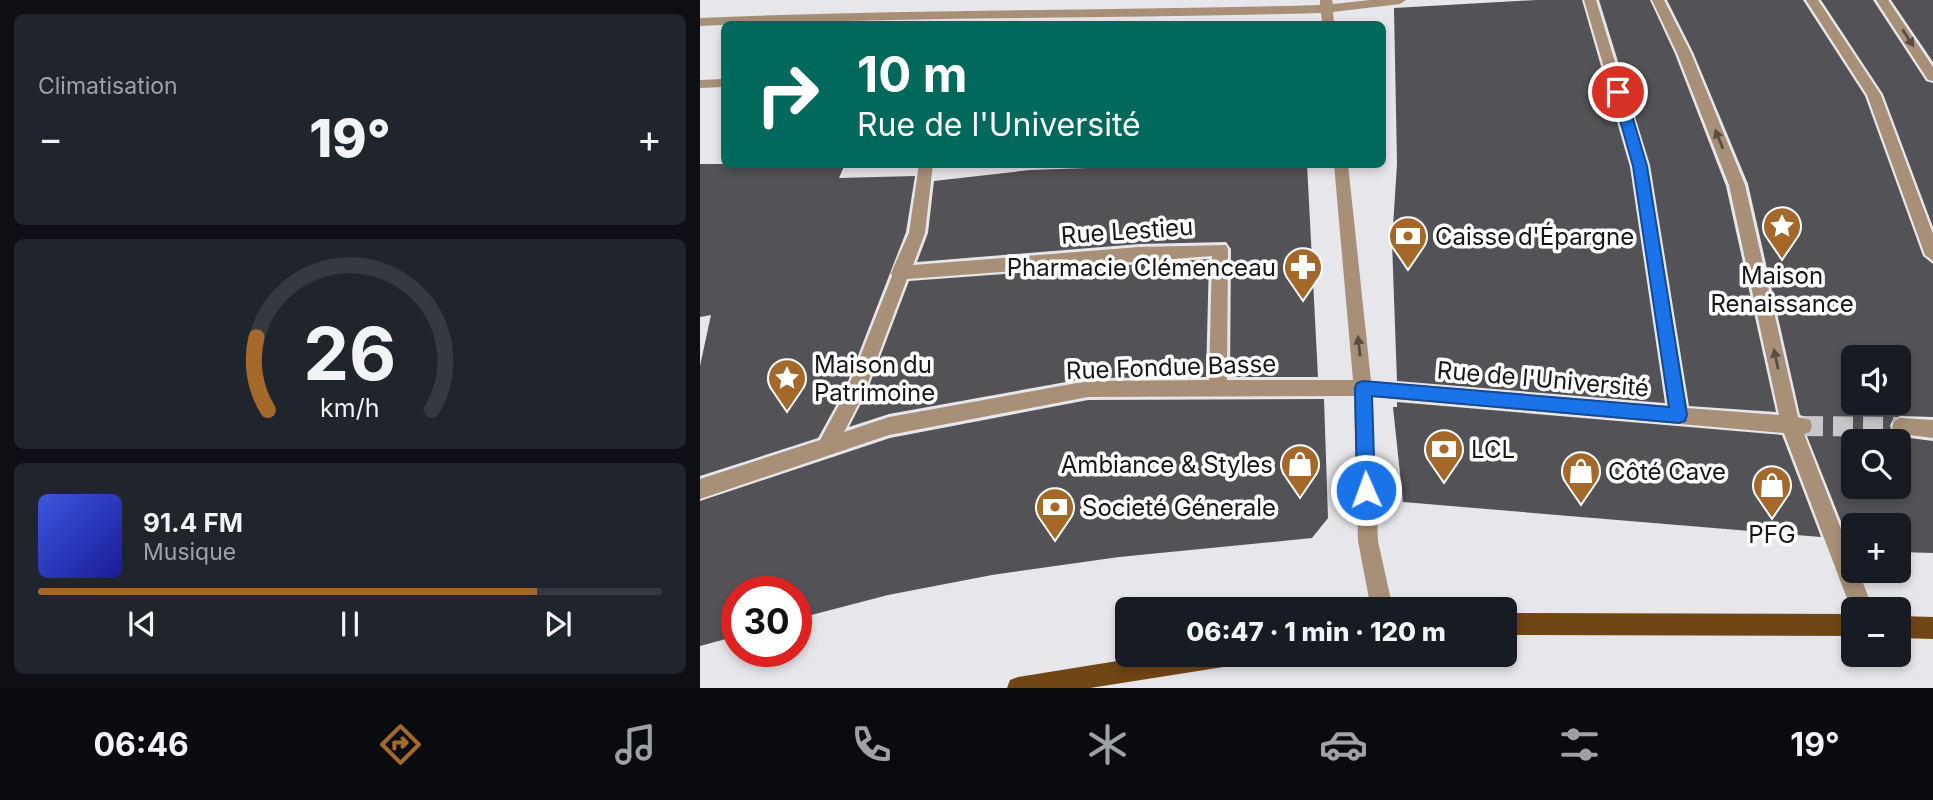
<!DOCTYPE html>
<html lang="fr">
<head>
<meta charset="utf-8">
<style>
	:root { --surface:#171b24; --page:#20242c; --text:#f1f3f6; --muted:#9ea1a6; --line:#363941; --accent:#a4692a }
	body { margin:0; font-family:Inter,sans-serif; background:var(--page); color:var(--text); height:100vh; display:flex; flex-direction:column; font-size:26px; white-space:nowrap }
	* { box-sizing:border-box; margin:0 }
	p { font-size:23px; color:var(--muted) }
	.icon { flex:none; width:38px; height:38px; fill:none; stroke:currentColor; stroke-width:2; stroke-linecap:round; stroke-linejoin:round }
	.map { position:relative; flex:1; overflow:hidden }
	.details { display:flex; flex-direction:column; gap:14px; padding:14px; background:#0d0f14; width:700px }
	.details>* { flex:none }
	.banner { position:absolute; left:21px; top:21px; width:665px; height:147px; border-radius:10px; box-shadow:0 4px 10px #0003; background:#00695c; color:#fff; overflow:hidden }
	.tools { position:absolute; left:1141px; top:345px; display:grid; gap:14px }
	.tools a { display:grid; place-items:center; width:70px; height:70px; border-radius:10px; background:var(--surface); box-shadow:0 4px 10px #0003; font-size:35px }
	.speed { position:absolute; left:21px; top:576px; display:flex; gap:14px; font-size:35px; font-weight:700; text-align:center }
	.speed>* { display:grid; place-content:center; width:91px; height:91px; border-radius:50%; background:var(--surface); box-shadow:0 4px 10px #0003; line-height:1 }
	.speed .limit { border:10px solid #d22; background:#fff; color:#111 }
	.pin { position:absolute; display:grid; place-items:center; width:60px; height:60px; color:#fff; margin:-30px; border:4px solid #fff; border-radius:50%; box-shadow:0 2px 7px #0007 }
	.me { position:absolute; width:77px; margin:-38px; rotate:358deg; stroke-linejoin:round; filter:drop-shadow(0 0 5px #0008) }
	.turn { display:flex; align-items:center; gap:24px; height:147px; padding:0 21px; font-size:32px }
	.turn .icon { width:91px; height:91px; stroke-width:2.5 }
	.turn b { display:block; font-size:49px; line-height:60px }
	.big { font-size:52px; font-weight:800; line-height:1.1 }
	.details .card { flex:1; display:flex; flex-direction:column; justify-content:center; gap:10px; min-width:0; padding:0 24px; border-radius:10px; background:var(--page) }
	.details .dial { align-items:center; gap:0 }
	.dial svg { height:182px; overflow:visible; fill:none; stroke:var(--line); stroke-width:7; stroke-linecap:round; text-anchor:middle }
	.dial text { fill:var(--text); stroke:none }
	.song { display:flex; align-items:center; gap:21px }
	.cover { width:84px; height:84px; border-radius:10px; background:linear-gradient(135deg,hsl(230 70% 55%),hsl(240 70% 35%)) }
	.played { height:7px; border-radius:4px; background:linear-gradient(90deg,var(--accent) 80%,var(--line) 80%) }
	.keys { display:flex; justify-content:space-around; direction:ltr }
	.heat { display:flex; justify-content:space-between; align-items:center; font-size:38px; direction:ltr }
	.trip { position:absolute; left:415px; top:597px; width:402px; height:70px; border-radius:10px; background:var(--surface); box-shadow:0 4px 10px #0003; font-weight:800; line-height:70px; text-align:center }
	.dock { display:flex; height:112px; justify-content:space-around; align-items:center; background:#090b0e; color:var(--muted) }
	.dock .icon { width:49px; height:49px }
	.dock .on { color:var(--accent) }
	.dock b { font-size:32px; color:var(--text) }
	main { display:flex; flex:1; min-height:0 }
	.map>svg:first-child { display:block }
	.building { fill:#535256; fill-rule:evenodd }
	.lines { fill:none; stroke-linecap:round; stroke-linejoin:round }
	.minor-tunnel { stroke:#c8c7ca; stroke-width:20; stroke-dasharray:20 10; stroke-linecap:butt }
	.minor { fill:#a88f77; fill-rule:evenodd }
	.major { fill:#714615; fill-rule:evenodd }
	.oneway { fill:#584d43 }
	.route { fill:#1a73e8; stroke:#114b97; stroke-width:2 }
	.labels { text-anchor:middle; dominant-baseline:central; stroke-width:7; stroke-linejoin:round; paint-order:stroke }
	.street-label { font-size:24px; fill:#171718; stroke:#fff }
	.poi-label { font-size:24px; fill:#171718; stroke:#fff; text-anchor:start }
</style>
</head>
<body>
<main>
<section class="details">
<div class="card"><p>Climatisation</p>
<div class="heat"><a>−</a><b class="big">19°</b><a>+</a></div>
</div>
<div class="card dial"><svg viewBox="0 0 100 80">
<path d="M14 69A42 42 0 1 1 86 69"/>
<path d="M14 69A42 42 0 0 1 9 37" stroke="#a4692a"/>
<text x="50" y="56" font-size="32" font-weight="700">26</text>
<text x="50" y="72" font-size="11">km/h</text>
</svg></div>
<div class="card">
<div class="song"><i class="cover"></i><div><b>91.4 FM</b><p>Musique</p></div></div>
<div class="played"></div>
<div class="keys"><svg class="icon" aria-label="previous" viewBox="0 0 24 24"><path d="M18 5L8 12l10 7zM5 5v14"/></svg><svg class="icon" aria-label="pause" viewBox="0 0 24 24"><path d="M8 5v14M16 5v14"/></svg><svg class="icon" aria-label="next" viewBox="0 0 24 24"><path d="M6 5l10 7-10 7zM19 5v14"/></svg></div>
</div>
</section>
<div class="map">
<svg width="1233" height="688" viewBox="0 0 1233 688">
	<rect width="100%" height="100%" fill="#e7e6ea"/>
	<g class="building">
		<polygon points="836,0 882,0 930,167 965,403 697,381 692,242 697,164 694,8"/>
		<polygon points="899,0 950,0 975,54 1026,186 1076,412 989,406 950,165"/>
		<path d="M967,0H1103L1165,96L1223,256L1233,264V417L1200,416L1193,419L1190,426L1194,436L1233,441V553L1199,552V525H1153V548L1148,539L1107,436L1112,433L1114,427L1112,419L1100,415L1048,184L993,52ZM1153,357H1199V402H1153ZM1153,441H1199V486H1153Z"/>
		<polygon points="1121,0 1173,0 1226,81 1233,83 1233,227 1183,94"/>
		<polygon points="1191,0 1233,0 1233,62"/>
		<polygon points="0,164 145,164 139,178 215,176 206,232 145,389 118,438 0,476 0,366 11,315 0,317"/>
		<polygon points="504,164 607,164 618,377 530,377 531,249 526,242 439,244 217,262 228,233 234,181 330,170"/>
		<polygon points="509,259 506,377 388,378 189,414 149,427 166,394 209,281"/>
		<polygon points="624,399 628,518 612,538 419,557 292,575 188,595 96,619 96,592 37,592 37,636 0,646 0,501 190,438 388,400"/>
		<polygon points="697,402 1082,435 1121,537 703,502 693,407 697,407"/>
	</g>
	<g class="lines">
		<polyline class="minor-tunnel" points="1103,426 1201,427"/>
		<g class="minor">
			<path d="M620,0H632L633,4L670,0H706L700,4L633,12L634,24H622L621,13C414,19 206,16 0,26V18C207,9 414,11 620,5Z"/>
			<path d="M884,0H896L947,166L987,408L1079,415L1029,185L977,53L952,0H964L991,53L1045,185L1098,417L1110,420L1112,426L1110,432L1104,434L1153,560V570H1158L1173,609H1153V614L1084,433L672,397L678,541L693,609H671L658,541L654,396L388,397L189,435L0,499V479L120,440L147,390L192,276L191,273L209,233L219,164H233L225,233L213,265L439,247L526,245L528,249L527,380H653L634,164H648L671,381L968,406L933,166ZM512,256L509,380L388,381L189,417L144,432L164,393L207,279Z"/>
			<polygon points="1106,0 1118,0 1181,95 1233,234 1233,261 1225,255 1167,95"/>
			<polygon points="1176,0 1188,0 1233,67 1233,81 1228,80"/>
			<polygon points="24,79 24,87 0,88 0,80"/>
			<polygon points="1201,418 1233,420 1233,438 1194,433 1192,427 1194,421"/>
		</g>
		<g class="major">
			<polygon points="805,613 1153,614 1153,636 805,635"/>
			<polygon points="1199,616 1233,617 1233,639 1199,638"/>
			<polygon points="461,654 547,654 544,662 536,665 390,688 307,688 310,680 318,677"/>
		</g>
	</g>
	<defs><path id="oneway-solid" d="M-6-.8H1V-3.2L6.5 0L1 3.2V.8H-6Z" transform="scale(1.75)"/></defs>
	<g class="oneway">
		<use href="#oneway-solid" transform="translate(1208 38) rotate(57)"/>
		<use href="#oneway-solid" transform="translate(1019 139) rotate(-112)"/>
		<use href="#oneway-solid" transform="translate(659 346) rotate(-96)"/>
		<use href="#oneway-solid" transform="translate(1076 359) rotate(-102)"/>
	</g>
	<polygon class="route" points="918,88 925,92 947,166 987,415 985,421 979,423 672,396 675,490 673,496 666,499 660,496 657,490 655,388 657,383 663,381 969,407 933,166 912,92"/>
	<defs>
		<symbol id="sight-pin" viewBox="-11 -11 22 30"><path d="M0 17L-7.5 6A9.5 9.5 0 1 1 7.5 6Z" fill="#a4692a" stroke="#fff"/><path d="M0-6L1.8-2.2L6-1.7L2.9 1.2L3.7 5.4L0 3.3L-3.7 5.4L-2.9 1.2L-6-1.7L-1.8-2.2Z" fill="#fff"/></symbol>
		<symbol id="bank-pin" viewBox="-11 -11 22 30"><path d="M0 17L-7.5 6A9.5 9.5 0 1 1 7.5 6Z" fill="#a4692a" stroke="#fff"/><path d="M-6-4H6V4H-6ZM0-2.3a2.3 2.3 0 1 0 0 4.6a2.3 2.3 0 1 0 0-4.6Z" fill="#fff"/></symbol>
		<symbol id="pharmacy-pin" viewBox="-11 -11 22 30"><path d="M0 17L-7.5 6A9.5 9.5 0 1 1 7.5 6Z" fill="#a4692a" stroke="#fff"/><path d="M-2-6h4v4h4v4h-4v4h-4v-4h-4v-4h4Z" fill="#fff"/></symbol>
		<symbol id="shop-pin" viewBox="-11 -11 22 30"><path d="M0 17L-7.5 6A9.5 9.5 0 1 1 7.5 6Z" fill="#a4692a" stroke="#fff"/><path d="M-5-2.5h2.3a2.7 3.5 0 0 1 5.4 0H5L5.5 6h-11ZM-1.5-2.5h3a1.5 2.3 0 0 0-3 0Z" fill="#fff"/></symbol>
	</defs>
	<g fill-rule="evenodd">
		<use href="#sight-pin" x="1060" y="204" width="44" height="60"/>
		<use href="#bank-pin" x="686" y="214" width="44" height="60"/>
		<use href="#pharmacy-pin" x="581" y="245" width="44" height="60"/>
		<use href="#sight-pin" x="65" y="356" width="44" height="60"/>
		<use href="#bank-pin" x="722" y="427" width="44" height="60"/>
		<use href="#shop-pin" x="578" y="442" width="44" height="60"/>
		<use href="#shop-pin" x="859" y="449" width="44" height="60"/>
		<use href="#shop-pin" x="1050" y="463" width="44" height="60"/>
		<use href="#bank-pin" x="333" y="485" width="44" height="60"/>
	</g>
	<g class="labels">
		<g class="street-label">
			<text transform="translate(427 231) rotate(-4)">Rue Lestieu</text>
			<text transform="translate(471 367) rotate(-2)">Rue Fondue Basse</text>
			<text transform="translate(843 379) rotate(5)">Rue de l'Université</text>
		</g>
		<g class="poi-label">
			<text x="735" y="236">Caisse d'Épargne</text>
			<text x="576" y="267" text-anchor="end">Pharmacie Clémenceau</text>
			<text x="1082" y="275" text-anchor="middle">Maison<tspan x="1082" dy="28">Renaissance</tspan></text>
			<text x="114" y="364">Maison du<tspan x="114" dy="28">Patrimoine</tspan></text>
			<text x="771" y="449">LCL</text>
			<text x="573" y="464" text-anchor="end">Ambiance &amp; Styles</text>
			<text x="908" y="471">Côté Cave</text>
			<text x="382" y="507">Societé Génerale</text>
			<text x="1072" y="534" text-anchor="middle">PFG</text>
		</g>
	</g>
</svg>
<div class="tools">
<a><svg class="icon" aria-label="sound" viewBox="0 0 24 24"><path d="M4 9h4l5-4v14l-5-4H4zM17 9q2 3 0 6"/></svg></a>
<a><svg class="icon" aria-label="search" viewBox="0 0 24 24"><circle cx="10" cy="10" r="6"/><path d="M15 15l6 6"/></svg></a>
<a>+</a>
<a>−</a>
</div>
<div class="speed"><div class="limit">30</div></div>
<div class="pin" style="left:918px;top:92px;background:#d93025"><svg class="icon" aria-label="arrive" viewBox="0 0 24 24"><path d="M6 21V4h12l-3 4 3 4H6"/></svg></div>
<svg class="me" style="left:666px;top:490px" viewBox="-20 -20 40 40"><circle r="17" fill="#1a73e8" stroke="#fff" stroke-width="3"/><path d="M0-11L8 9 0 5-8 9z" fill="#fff"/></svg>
<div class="trip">06:47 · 1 min · 120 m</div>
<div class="banner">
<div class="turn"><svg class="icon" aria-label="right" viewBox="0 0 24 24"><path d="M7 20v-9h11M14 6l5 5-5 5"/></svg><div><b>10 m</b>Rue de l'Université</div></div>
</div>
</div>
</main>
<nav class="dock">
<b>06:46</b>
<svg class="icon on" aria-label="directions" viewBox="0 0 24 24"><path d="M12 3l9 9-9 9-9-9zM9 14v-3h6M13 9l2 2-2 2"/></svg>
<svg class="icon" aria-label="music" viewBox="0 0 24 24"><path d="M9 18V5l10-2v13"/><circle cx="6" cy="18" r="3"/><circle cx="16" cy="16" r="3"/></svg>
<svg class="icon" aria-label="phone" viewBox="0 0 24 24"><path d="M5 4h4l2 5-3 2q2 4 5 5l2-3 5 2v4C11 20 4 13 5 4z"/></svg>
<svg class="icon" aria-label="climate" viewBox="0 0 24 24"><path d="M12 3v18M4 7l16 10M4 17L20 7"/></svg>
<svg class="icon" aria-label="car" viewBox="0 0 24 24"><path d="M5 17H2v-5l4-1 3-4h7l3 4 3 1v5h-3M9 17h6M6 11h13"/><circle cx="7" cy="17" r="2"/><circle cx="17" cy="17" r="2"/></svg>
<svg class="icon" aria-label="filters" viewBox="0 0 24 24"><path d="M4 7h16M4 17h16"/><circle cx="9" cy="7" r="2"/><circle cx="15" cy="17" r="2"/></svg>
<b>19°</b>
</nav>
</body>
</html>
